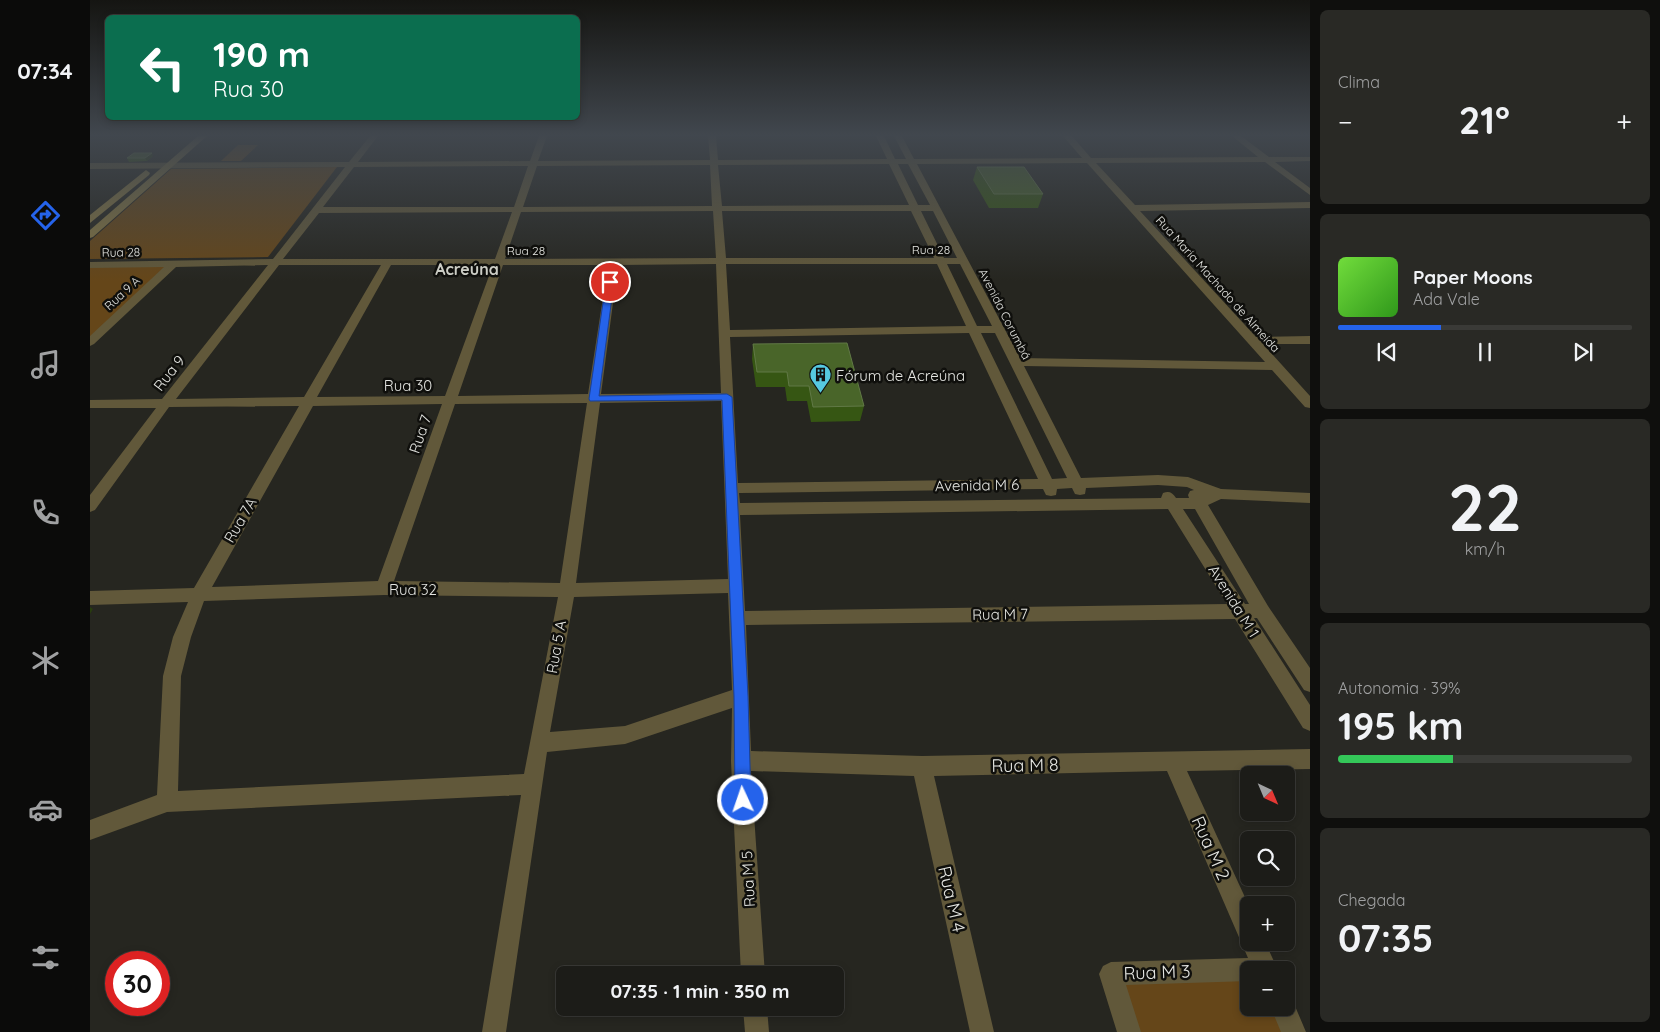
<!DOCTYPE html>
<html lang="pt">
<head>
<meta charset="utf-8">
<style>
	:root { --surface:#1c1c18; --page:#292925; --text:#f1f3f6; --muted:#a0a1a2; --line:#3a3a37; --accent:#2563eb }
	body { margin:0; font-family:Quicksand,sans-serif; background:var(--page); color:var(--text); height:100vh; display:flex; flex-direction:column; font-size:19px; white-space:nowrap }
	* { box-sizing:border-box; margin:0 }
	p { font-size:16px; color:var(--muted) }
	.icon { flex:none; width:28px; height:28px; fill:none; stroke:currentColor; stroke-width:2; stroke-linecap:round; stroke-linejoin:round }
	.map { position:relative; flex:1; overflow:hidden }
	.drawer { display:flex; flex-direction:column; gap:10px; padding:10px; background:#0f0f0d; width:350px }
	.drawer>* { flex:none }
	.top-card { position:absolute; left:15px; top:15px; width:475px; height:105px; border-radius:8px; box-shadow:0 2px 8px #0003,0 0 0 1px var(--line); background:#0b6e4f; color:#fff; overflow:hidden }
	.needle { width:32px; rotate:136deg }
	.buttons { position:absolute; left:1150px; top:766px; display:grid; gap:10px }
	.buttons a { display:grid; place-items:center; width:55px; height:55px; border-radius:8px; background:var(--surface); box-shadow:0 2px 8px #0003,0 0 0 1px var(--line); font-size:25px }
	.speed { position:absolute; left:15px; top:951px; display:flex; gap:10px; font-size:25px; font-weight:700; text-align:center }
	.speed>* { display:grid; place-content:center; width:65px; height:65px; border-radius:50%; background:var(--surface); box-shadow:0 2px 8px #0003,0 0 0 1px var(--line); line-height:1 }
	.speed .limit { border:8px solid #d22; background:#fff; color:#111 }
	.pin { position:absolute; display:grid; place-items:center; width:42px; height:42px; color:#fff; margin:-21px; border:2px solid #fff; border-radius:50%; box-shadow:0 1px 5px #0007 }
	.me { position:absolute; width:55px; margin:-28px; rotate:357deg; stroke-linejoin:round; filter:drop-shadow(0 0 4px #0008) }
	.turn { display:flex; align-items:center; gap:18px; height:105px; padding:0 25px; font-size:22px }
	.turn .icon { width:65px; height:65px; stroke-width:2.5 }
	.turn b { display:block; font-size:35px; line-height:42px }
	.big { font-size:38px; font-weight:700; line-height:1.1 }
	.drawer .card { flex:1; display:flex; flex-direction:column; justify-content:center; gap:8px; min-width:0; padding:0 18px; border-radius:8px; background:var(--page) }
	.drawer .dial { align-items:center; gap:0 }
	.dial b { font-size:65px; line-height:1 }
	.song { display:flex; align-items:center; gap:15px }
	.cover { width:60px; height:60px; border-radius:8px; background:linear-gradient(135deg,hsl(100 70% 55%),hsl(110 70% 35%)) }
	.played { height:5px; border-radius:2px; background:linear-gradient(90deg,var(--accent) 35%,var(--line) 35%) }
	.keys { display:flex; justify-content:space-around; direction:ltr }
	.heat { display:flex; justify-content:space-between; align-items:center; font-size:28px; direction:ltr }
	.charge { height:8px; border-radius:4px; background:linear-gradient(90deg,#34c759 39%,var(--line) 0) }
	.trip { position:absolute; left:466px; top:966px; width:288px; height:50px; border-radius:8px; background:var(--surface); box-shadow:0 2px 8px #0003,0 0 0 1px var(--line); font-weight:700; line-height:50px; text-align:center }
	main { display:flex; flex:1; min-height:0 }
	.tab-bar { display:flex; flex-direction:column; width:90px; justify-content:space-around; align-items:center; background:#0b0b0a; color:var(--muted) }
	.tab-bar .icon { width:35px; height:35px }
	.tab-bar .active { color:var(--accent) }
	.tab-bar b { font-size:22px; color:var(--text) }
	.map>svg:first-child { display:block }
	.green { fill:#654619 }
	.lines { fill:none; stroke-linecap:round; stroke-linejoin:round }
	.street { fill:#61583a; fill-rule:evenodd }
	.secondary { fill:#827443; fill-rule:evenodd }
	.wall { fill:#365613 }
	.shaded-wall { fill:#283c0f }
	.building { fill:#496529; stroke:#617946 }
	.route { fill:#2563eb; stroke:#184099 }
	.labels { text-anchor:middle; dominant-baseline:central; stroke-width:5; stroke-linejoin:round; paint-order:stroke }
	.far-street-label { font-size:12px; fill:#e4e5e1; stroke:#0f0f0c }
	.street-label { font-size:15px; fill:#e4e5e1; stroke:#0f0f0c }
	.poi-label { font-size:15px; fill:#e4e5e1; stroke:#0f0f0c; text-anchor:start }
	.far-district-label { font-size:16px; font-weight:bold; fill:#cccdc5; stroke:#0f0f0c }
	.near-street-label { font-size:18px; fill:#e4e5e1; stroke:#0f0f0c }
</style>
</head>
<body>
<main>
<nav class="tab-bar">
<b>07:34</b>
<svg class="icon active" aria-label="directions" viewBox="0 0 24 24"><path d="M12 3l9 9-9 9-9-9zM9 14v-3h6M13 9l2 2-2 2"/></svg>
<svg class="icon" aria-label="music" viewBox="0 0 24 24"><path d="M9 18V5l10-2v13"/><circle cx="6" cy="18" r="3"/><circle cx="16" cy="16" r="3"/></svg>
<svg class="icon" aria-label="phone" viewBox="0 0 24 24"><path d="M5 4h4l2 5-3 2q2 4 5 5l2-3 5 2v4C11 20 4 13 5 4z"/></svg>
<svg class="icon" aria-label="climate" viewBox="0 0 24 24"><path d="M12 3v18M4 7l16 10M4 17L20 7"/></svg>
<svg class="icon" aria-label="car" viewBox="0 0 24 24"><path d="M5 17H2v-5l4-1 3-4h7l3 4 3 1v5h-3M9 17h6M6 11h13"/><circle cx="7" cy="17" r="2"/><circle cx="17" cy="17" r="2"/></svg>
<svg class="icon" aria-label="filters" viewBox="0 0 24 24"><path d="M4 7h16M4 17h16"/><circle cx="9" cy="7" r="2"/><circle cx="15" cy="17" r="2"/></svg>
</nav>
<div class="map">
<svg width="1220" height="1032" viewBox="0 0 1220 1032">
	<rect width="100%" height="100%" fill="#262620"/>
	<g class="green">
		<polygon points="148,145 168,145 151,161 131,161"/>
		<polygon points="247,167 178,257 0,259 0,241 81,169"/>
		<polygon points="77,266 0,338 0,267"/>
		<polygon points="1024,976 1159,977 1159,1008 1188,1008 1199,1032 1041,1032"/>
	</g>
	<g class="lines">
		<g class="street">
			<path d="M280,136H288L268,162L440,161L449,136H457L448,161L620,160L618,136H626L628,160L797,159L786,136H794L805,159H816L804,136H812L824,159L992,158L973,136H982L1001,158L1168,157L1142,136H1151L1179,157H1220V161L1185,162L1220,188V195L1175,162L1006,163L1045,205L1220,202V208L1050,211L1166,337L1220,336V344H1173L1220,396V408L1215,407L1182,370L934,366L991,478L1068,475L1098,477L1131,489L1220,493V503L1131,499L1118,505L1178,606L1220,668V692L1214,690L1167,618H1164L1220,705V731L1213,728L1145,619L656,625L661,751L832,756L1220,749V769L1097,771L1159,906V942H1175L1188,970H1159V981L1036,985L1051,1032H1027L1009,974L1013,966L1021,962L1158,958L1077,771L844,776L904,1032H880L824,776L661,771L675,975H651L641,761L642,708L535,744L457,752L416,1032H392L431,795L77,812L0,840V820L67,795L73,676L83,637L98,602L0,605V591L104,588L209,406L79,407L5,510L0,512V495L66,408H0V400L72,399L178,265L86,267L4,344L0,346V336L74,267L0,268V262L183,259L255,167L0,169V163L259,162ZM997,163L1175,362L930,358L827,164ZM799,164L819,205L632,206L628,165ZM808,164H818L840,205H828ZM620,165L622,206L433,207L447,166ZM438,166L424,207H233L264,167ZM623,211L626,258L415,259L431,212ZM632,211H821L844,258H636ZM831,211H843L867,258H854ZM422,212L405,259H193L229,213ZM626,264L631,393L511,394L528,265ZM636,264H847L876,326L640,330ZM857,264H870L902,326H887ZM189,265H291L214,397L86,399ZM301,265H403L355,396L227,397ZM413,265H518L498,394L368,396ZM879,333L948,479L648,483L640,337ZM891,333H905L977,478L962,479ZM631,401L638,579L486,583L510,403ZM497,403L470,583L304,581L365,404ZM352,404L288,581L122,587L223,406ZM1068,485L1097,487L1104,490L1100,491L1098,495L1099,498H1086C1082,492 1079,491 1073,493L1071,498L650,503L649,493L953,489L956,495L961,496L966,495L967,489L982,488L985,494L990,495L995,494L996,488ZM1078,509L1137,604L655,611L650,515ZM1093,509H1105L1159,604H1155ZM638,593L642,690L535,726L460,732L484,597ZM294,595L468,597L434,774L88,791L91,676L101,637L114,601Z"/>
			<polygon points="1196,997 1202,999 1216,1032 1191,1032 1181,1008 1196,1008"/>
			<polygon points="653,1008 677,1008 679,1032 655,1032"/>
		</g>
		<g class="secondary">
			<polygon points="108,136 117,136 3,237 0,238 0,230"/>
			<polygon points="56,170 60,173 59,175 0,223 0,215"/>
		</g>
	</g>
	<g class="wall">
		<polygon points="63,156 57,161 39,162 37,158"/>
		<polygon points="887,167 953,194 948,208 899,208 883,180"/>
		<polygon points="663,344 774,406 770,421 721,422 717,401 697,401 695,387 666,387 662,359"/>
	</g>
	<g class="shaded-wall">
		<polygon points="62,153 63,156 57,161 55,158"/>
		<polygon points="0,607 3,609 0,614"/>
	</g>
	<g class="building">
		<polygon points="44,153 62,153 55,158 37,158"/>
		<polygon points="887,167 934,167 953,194 904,194"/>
		<polygon points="757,343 774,406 723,407 719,386 699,386 697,372 667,372 663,344"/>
	</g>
	<linearGradient id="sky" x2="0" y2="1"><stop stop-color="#151512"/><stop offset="0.48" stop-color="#41474e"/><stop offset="1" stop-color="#41474e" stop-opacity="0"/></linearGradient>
	<rect width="1220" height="281" fill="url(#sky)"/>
	<polygon class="route" points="520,279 524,282 509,396 637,394 642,397 658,696 661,800 659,805 653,808 648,805 645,800 644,696 632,400 500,401 499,399 516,282"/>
	<defs>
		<symbol id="building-pin" viewBox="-11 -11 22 30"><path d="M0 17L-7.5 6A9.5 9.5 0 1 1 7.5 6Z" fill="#56c9e0" stroke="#0f0f0c"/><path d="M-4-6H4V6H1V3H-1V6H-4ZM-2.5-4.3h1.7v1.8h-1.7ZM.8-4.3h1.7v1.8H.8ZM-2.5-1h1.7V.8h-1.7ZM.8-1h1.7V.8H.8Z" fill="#111"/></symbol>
	</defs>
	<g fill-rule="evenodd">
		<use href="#building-pin" x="718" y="362" width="25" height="34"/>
	</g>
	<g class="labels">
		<g class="far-street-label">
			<text x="841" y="249">Rua 28</text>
			<text x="436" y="250">Rua 28</text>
			<text transform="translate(31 252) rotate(-1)">Rua 28</text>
			<text transform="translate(1128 284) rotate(48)">Rua Maria Machado de Almeida</text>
			<text transform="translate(32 293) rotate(-43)">Rua 9 A</text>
			<text transform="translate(915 314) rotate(63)">Avenida Corumbá</text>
		</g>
		<g class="street-label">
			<text transform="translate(79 373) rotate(-52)">Rua 9</text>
			<text x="318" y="385">Rua 30</text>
			<text transform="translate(330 434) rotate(-71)">Rua 7</text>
			<text transform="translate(887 485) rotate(-1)">Avenida M 6</text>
			<text transform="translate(150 520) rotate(-60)">Rua 7A</text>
			<text x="323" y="589">Rua 32</text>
			<text transform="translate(1144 601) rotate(58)">Avenida M 1</text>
			<text transform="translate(910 614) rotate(-1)">Rua M 7</text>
			<text transform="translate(466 647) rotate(-80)">Rua 5 A</text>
			<text transform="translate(658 879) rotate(-93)">Rua M 5</text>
		</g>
		<g class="poi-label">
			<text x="746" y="375">Fórum de Acreúna</text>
		</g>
		<g class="far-district-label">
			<text x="377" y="269">Acreúna</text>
		</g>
		<g class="near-street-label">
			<text transform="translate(935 765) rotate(-1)">Rua M 8</text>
			<text transform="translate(1121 848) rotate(66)">Rua M 2</text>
			<text transform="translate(862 899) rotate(77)">Rua M 4</text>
			<text transform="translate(1067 972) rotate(-2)">Rua M 3</text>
		</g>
	</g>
</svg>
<div class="buttons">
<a><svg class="needle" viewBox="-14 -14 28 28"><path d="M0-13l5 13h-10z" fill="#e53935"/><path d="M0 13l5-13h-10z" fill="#a0a1a2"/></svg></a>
<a><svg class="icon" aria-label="search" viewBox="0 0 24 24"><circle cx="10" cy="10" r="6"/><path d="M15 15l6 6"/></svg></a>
<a>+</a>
<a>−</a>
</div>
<div class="speed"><div class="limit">30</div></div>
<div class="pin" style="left:520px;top:282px;background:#d93025"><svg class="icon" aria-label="arrive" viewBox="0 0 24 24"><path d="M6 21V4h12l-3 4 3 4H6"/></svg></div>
<svg class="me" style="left:653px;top:800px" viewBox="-20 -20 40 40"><circle r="17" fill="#2563eb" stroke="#fff" stroke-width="3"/><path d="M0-11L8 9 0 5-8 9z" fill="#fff"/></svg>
<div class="trip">07:35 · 1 min · 350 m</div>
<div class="top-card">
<div class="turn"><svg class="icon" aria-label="left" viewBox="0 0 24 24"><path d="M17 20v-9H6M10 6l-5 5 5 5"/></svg><div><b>190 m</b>Rua 30</div></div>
</div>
</div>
<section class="drawer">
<div class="card"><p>Clima</p>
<div class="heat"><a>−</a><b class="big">21°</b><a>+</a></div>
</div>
<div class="card">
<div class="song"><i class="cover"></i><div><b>Paper Moons</b><p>Ada Vale</p></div></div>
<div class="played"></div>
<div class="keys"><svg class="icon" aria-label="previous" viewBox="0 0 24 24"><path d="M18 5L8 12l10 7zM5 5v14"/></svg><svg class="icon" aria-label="pause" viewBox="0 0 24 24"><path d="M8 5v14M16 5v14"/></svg><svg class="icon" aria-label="next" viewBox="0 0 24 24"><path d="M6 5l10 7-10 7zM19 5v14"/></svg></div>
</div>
<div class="card dial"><b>22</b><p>km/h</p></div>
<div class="card"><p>Autonomia · 39%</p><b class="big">195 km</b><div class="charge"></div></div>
<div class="card"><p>Chegada</p><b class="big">07:35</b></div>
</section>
</main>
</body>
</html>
